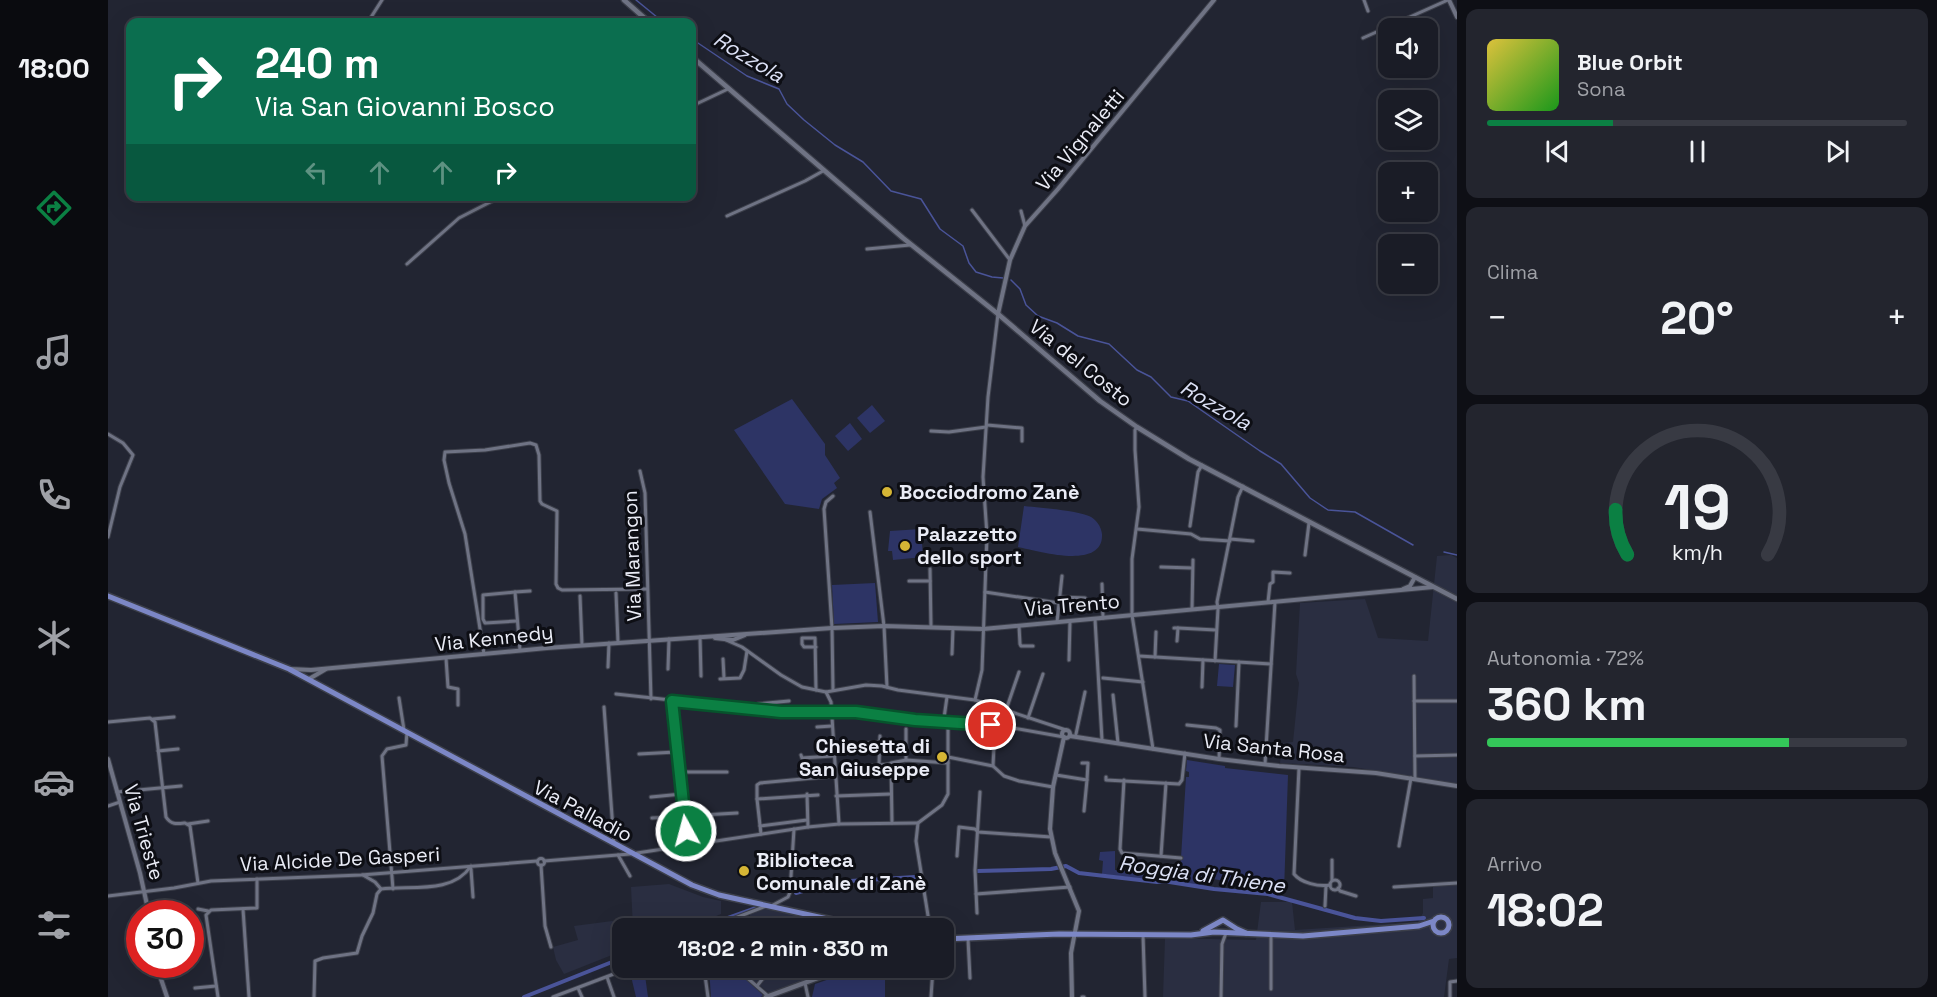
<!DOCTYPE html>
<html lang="it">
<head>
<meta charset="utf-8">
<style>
	:root { --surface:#1a1c26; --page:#23252e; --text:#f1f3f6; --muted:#9fa1a7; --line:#383a43; --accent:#0b8043 }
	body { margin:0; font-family:"Space Grotesk",sans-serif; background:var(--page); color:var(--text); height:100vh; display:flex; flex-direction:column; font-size:22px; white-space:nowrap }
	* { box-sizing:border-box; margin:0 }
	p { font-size:20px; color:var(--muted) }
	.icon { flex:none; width:33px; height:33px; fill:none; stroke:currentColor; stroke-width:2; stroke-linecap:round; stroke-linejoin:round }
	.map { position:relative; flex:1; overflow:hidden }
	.side { display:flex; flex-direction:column; gap:9px; padding:9px; background:#0e0f15; width:480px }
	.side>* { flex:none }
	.hud { position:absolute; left:18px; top:18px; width:570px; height:183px; border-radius:12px; box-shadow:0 6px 24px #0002,0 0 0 2px var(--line); background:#0b6e4f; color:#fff; overflow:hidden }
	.buttons { position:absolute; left:1270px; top:18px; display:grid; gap:12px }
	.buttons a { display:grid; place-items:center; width:60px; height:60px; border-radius:12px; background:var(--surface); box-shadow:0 6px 24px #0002,0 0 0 2px var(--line); font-size:30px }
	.speed { position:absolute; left:18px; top:900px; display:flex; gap:12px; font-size:30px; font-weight:700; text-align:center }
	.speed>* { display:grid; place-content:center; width:78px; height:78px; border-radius:50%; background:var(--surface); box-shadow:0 6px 24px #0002,0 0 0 2px var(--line); line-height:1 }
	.speed .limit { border:9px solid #d22; background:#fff; color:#111 }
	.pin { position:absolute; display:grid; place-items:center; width:51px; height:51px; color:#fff; margin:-26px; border:3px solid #fff; border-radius:50%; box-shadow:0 2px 6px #0007 }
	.me { position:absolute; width:66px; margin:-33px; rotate:353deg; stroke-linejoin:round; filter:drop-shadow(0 0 4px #0008) }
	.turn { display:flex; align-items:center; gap:21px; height:126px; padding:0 30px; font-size:27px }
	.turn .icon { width:78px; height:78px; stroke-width:2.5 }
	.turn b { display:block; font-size:42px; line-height:51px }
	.lanes { display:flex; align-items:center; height:57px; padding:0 30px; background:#0003; justify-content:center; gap:30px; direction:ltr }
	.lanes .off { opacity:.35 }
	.big { font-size:45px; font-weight:700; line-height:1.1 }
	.side .widget { flex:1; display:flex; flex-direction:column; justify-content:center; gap:9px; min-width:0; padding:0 21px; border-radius:12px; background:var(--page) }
	.side .dial { align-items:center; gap:0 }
	.dial svg { height:156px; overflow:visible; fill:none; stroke:var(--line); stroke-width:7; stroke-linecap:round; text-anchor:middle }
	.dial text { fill:var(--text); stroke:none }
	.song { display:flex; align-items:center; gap:18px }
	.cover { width:72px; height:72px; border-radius:9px; background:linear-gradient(135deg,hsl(50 70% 55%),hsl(120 70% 35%)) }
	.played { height:6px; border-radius:3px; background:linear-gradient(90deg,var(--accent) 30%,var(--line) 30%) }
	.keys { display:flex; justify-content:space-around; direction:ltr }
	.heat { display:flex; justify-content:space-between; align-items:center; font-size:33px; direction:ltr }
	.charge { height:9px; border-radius:4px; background:linear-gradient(90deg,#34c759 72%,var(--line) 0) }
	.trip { position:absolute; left:504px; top:918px; width:342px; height:60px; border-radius:12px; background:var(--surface); box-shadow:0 6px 24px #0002,0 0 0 2px var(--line); font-weight:700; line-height:60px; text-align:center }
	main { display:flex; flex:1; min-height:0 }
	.menu { display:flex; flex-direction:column; width:108px; justify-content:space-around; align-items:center; background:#0a0b0f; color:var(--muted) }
	.menu .icon { width:42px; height:42px }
	.menu .active { color:var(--accent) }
	.menu b { font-size:27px; color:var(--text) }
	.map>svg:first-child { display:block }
	.built { fill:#2a2e41 }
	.green { fill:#2d3465 }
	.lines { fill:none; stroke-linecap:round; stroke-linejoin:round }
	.stream { stroke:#4a5499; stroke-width:1.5 }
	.canal { stroke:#4a5499; stroke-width:4 }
	.minor-casing { stroke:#3c3f4a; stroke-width:5 }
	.tertiary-casing { stroke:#3c3f4a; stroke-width:6 }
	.secondary-casing { stroke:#3c3f4a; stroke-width:7 }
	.primary-casing { stroke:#3c3f4a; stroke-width:8 }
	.minor { stroke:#6f7384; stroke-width:3 }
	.tertiary { stroke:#6f7384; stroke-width:4 }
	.secondary { stroke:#6f7384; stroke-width:4.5 }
	.primary { stroke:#7c87c6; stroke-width:5 }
	.route-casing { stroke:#07532c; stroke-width:15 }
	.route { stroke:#0b8043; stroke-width:10 }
	.poi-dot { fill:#d5b535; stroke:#0d0e14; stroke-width:2 }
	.labels { text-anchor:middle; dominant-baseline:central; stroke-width:6; stroke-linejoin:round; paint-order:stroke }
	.street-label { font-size:20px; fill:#eaecf6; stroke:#0d0e14 }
	.poi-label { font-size:20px; font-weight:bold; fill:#eaecf6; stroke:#0d0e14; text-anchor:start }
	.water-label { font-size:21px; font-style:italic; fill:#dde2f7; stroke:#0d0e14 }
</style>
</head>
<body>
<main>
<nav class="menu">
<b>18:00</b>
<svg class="icon active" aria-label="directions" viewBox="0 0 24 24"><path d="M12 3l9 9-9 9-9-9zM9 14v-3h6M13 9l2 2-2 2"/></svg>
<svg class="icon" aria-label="music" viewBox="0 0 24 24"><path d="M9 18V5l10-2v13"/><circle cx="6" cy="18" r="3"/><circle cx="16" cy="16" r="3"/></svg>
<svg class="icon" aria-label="phone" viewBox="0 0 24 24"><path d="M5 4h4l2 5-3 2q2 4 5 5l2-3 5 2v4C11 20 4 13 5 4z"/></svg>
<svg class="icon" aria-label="climate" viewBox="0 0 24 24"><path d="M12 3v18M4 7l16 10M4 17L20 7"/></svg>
<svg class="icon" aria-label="car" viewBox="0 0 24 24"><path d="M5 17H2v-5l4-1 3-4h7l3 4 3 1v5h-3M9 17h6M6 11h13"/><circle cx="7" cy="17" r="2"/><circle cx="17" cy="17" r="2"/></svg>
<svg class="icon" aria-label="filters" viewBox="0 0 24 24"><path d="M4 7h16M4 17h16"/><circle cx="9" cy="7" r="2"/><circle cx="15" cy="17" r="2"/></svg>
</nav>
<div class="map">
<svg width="1349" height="997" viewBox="0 0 1349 997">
	<rect width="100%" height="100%" fill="#222532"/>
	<g class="built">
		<polygon points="1343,555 1349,558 1349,784 1245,767 1172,763 1174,743 1185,742 1191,683 1188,674 1192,603 1257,599 1270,638 1320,641 1329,556"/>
		<polygon points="561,884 595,897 613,901 613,914 579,928 525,928 523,887"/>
		<polygon points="1349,884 1349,958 1341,959 1336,997 1055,997 1057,938 1148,940 1153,902 1184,902 1187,930 1310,922 1315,913 1315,899 1325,898 1325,886"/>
		<polygon points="657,909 726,923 750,928 642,928 642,914"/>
		<polygon points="512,920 512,928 521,925 521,928 514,928 514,951 456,974 448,960 445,947 470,940 466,926"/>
		<polygon points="630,968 730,968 661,993"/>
	</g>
	<g class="green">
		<polygon points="684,399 717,444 717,455 732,478 726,483 729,488 714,499 711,509 677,504 626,430"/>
		<polygon points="764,405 777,421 762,433 749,418"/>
		<polygon points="742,423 754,439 740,451 727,436"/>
		<path d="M916,506C934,508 965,510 981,516C988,519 993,526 994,534C996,571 930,551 910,547Z"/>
		<polygon points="813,529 815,557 785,560 784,551 780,551 782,531"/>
		<polygon points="767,583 770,622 726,624 724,585"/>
		<polygon points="1111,664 1127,665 1125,687 1109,686"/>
		<polygon points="1079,760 1117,766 1117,768 1180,775 1176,891 1099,878 1096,886 994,874 995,861 991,860 992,852 1007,851 1007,870 1072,874 1078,777 1081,777 1081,772 1078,771"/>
		<polygon points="531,968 536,968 540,997 528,997 522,972"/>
		<polygon points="601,968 626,968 655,995 653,997 603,997"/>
		<polygon points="753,968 777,968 777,997 704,997 707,984"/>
	</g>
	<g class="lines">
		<g class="stream">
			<polyline points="528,0 555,22"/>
			<polyline points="584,39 639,76 671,89 679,104 696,120 727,145 755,162 783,191 813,199 832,229 855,246 861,263 868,272 884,277 895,278"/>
			<polyline points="903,280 912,289 918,305 930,316 949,323 970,336 1001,344 1029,370 1043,377 1063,397 1080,401 1152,451 1173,464 1202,498 1220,510 1247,512 1305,545"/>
			<polyline points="1336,552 1349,555"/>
		</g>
		<g class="canal">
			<polyline points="869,871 943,869 958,866 971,873 1049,882 1055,881 1106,889 1160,894 1247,918 1273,921 1316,918"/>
			<polyline points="688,893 726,882 807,877"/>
			<polyline points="592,928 651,907"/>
			<polyline points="416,997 514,958"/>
		</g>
		<defs>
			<g id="minor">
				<polyline points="1256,0 1260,11"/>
				<polyline points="260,22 274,0"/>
				<polyline points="1255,38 1340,0"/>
				<polyline points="584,106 620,89"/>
				<polyline points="864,210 902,260"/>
				<polyline points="913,211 917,226"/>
				<polyline points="619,216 697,181 715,171"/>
				<polyline points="759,249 802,245"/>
				<polyline points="299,264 351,218 394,196"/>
				<polyline points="879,425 914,428 914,441"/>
				<polyline points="1029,427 1027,430 1027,450 1031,507 1024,559 1024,615 1045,749"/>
				<polyline points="823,431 841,432 878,427"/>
				<polyline points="0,434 15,443 25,455 12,487 0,537"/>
				<polyline points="532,471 537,493 543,699"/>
				<polyline points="725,496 718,502 716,509 724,628 725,690"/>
				<polyline points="762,512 776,626 779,687"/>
				<polyline points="1082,526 1090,472 1094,465"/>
				<polyline points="1029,529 1083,534 1092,539 1122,541"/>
				<polyline points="1122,539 1145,541"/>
				<polyline points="1197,555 1201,523"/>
				<polyline points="1053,567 1084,568"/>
				<polyline points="822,569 823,627"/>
				<polyline points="801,581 822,581"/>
				<polyline points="994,584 995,618"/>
				<polyline points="407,592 375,595 375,619 377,623 409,621"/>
				<polyline points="877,592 951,603"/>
				<polyline points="508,593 510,642"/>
				<polyline points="472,596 474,645"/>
				<polyline points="952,597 977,598"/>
				<polyline points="1160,602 1162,584 1165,582 1165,572 1182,573"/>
				<polyline points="1084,609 1085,560"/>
				<polyline points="987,619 994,740"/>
				<polyline points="949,622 954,576"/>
				<polyline points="911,626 912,644 913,646 925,646"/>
				<polyline points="1066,628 1070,628 1069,641"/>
				<polyline points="1070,628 1108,630"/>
				<polyline points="592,637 593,676"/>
				<polyline points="618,640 634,647 673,675 694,687 718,692 758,685 774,686 790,690 867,700 958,730"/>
				<polyline points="708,647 696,647 694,644 694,638 707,638 708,690"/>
				<polyline points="412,650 407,592 422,591"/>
				<polyline points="376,654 357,534 341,483 336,460 337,452 377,450 422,443 428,445 431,455 432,501 434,504 449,511 448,584 450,588 454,590 539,589"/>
				<polyline points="844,654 845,628"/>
				<polyline points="1031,656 1163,664"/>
				<polyline points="1047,657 1048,632"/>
				<polyline points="338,658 340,687 350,689 350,705"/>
				<polyline points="615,659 616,678"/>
				<polyline points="961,660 962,621"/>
				<polyline points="1107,661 1110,609 1109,602 1130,497 1135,486"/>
				<polyline points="500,667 501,643"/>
				<polyline points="560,669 561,639"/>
				<polyline points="1306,676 1307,779"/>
				<polyline points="995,678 1035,682"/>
				<polyline points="612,679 632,678 636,670 639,651"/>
				<polyline points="1094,687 1095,660"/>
				<polyline points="718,692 723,702 731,824"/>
				<polyline points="508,694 673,712 734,711 785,716 807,720 905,728 956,737"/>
				<polyline points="1005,695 1010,743"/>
				<polyline points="291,698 296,730"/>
				<polyline points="867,700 874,670 879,535 875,477 880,397 890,314"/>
				<polyline points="564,701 580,846"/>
				<polyline points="1306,701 1349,701"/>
				<polyline points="496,707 506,843"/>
				<polyline points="647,709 650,704 681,701"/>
				<polyline points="898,710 911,672"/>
				<polyline points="920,718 935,674"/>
				<polyline points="45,719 66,717"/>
				<path d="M0,722L42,718L47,722L58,817C63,825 69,824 77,823L82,826L90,883"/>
				<polyline points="1079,725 1108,728 1112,730 1111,759"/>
				<polyline points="1128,726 1131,662"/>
				<polyline points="709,727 724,726"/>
				<polyline points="968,734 977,692"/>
				<polyline points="725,747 771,742"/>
				<polyline points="50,751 70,749"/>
				<polyline points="531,754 568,752"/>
				<polyline points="693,755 694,758 725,756"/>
				<polyline points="1307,756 1349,755"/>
				<polyline points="840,757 885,766 896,776 911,781 945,787"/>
				<polyline points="798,760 798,729"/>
				<polyline points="974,763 980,763 979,780"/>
				<polyline points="1157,764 1167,602"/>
				<polyline points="771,765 772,736"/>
				<polyline points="885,766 887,726 885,707"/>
				<polyline points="748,767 782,764"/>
				<path d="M1191,768L1186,874C1193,883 1211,887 1222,885"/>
				<polyline points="571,772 619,772"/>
				<polyline points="948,775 979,780 976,811"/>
				<polyline points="998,777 998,780 1071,784 1074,780 1077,753"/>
				<polyline points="1016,780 1012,849 1014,853 1073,858"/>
				<polyline points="9,792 73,786"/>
				<polyline points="699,794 700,827"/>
				<polyline points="728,796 783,794"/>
				<polyline points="543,797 574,794"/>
				<polyline points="649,799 710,795"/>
				<polyline points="0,806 12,802"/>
				<polyline points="544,818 629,813"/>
				<polyline points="784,823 783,763 798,760 840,763"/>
				<polyline points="80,824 100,821"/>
				<polyline points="652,826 699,820"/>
				<polyline points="653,834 649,799 649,785 652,783 727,776"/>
				<polyline points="1291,846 1303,778"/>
				<polyline points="529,853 700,827 731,824 810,823"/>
				<polyline points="510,855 522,876"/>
				<polyline points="849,856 851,827 867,829 870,832 943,837"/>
				<polyline points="1053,856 1058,783"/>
				<circle cx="433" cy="862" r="3.5"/>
				<polyline points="1224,860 1224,880"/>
				<polyline points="436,861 522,854"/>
				<polyline points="433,865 437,926 443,947"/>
				<polyline points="363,869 365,897"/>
				<circle cx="1227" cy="885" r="5"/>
				<polyline points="1286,887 1349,883"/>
				<polyline points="1230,888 1232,891 1248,896"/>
				<path d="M273,889C301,885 344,895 363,866"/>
				<polyline points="285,889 274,756 279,749 298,745 299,732"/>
				<polyline points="868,894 962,887"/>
				<polyline points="0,896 66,888 103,881 253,875 429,861"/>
				<polyline points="665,905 680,897 682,892 686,829"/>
				<polyline points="1217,906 1218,886"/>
				<polyline points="90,909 100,911"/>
				<polyline points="135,909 141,997"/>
				<polyline points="869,913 867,870 872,792"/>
				<polyline points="601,928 658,906"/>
				<polyline points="822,928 808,841 810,823 834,805 840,794 840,724 836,718 839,697"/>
				<polyline points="1035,935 1037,997"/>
				<polyline points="1163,936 1163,989"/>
				<polyline points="860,939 862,978"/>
				<polyline points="596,968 600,997"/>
				<polyline points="628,968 660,996"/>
				<polyline points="499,977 506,997"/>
				<polyline points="697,983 700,997"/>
				<polyline points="649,986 663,968"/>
				<polyline points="87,988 108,986"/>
				<polyline points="470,988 474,997"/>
				<polyline points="110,997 98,915 103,910 149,908 149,879"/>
				<polyline points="206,997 207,961 215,958 249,953 254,936 265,913 269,894 273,889 267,882 255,875"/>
				<polyline points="445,997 519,969"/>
				<polyline points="823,997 825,968"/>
				<polyline points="974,997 976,997"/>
				<polyline points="1113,997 1114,944 1118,933"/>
				<polyline points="1342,997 1342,982 1349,981"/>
			</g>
			<g id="tertiary">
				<polyline points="1341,0 1349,17"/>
				<polyline points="890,314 902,260 917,226 950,189 1106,0"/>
				<polyline points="1295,589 1302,586 1307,577"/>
				<polyline points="607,638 625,640 637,635"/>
				<polyline points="182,669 203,670 439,648 724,628 776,626 875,629 1325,587"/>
				<polyline points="201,679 218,669"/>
				<circle cx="958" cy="734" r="4"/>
				<polyline points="962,736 1111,759 1171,766 1268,773 1349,786"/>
				<polyline points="956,737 945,787 942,829 947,853 971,911 963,953 964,997"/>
				<polyline points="0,759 32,873 41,914"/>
				<polyline points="48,964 59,997"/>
			</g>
			<g id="secondary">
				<polyline points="516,0 541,22"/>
				<polyline points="584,57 795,238 890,314 992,401 1029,427 1081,459 1349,599"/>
				<polyline points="658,997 737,968"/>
			</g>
			<g id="primary">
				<polyline points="0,596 181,669 584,885 611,895 761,928"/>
				<circle cx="1333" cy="925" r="8"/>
				<polyline points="1095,931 1115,920 1129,929 1138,933"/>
				<polyline points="836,939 951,934 1083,935 1106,932 1195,936 1311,926 1326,921"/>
			</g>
		</defs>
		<use href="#minor" class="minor-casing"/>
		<use href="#tertiary" class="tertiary-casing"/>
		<use href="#secondary" class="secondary-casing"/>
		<use href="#primary" class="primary-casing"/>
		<use href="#minor" class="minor"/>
		<use href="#tertiary" class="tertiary"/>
		<use href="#secondary" class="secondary"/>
		<use href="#primary" class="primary"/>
	</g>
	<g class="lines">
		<defs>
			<polyline id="route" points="578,831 564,701 673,712 748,712 807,720 883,725"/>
		</defs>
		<use href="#route" class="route-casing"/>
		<use href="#route" class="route"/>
	</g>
	<g class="poi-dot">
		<circle cx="779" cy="492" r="6"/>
		<circle cx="797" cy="546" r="6"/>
		<circle cx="834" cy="757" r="6"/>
		<circle cx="636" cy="871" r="6"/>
	</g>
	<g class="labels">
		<g class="street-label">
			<text transform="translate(972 140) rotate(-50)">Via Vignaletti</text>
			<text transform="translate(973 363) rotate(39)">Via del Costo</text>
			<text transform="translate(524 556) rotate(-92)">Via Marangon</text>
			<text transform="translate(964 605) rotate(-5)">Via Trento</text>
			<text transform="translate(386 638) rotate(-6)">Via Kennedy</text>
			<text transform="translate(1166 748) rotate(6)">Via Santa Rosa</text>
			<text transform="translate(475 811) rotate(28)">Via Palladio</text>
			<text transform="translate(36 832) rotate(74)">Via Trieste</text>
			<text transform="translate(232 859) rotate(-3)">Via Alcide De Gasperi</text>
		</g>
		<g class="poi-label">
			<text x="791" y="492">Bocciodromo Zanè</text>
			<text x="809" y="534">Palazzetto<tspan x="809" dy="23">dello sport</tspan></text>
			<text x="822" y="746" text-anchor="end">Chiesetta di<tspan x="822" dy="23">San Giuseppe</tspan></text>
			<text x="648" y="860">Biblioteca<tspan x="648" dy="23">Comunale di Zanè</tspan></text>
		</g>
		<g class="water-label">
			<text transform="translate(641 57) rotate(31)">Rozzola</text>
			<text transform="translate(1108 405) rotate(30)">Rozzola</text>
			<text transform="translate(1094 874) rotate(8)">Roggia di Thiene</text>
		</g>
	</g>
</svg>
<div class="buttons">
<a><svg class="icon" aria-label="sound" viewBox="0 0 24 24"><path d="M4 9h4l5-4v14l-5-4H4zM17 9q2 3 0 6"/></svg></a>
<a><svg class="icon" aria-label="layers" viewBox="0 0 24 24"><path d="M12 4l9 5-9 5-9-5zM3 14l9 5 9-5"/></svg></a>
<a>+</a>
<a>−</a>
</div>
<div class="speed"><div class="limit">30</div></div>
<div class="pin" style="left:883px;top:725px;background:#d93025"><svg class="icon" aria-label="arrive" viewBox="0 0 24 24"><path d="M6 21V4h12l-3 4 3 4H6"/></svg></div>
<svg class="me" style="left:578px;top:831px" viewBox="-20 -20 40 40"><circle r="17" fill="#0b8043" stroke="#fff" stroke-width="3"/><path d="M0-11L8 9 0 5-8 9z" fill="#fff"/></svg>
<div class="trip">18:02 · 2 min · 830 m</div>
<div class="hud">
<div class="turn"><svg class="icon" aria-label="right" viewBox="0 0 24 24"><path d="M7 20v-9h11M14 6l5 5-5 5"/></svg><div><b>240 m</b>Via San Giovanni Bosco</div></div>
<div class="lanes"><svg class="icon off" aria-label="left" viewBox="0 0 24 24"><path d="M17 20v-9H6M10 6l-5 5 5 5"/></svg><svg class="icon off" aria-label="ahead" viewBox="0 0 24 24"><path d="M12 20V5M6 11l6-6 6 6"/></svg><svg class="icon off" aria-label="ahead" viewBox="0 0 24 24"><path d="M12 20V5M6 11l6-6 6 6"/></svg><svg class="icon" aria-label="right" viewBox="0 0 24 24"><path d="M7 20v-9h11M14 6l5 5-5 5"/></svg></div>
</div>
</div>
<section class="side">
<div class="widget">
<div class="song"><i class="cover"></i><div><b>Blue Orbit</b><p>Sona</p></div></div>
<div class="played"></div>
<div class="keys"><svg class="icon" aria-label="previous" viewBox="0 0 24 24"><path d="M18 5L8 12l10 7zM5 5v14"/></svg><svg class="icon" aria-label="pause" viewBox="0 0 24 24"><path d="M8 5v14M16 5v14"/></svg><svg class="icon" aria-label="next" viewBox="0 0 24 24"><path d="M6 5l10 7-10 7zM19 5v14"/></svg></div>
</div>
<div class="widget"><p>Clima</p>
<div class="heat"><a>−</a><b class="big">20°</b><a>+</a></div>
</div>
<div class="widget dial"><svg viewBox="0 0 100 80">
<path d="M14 69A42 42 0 1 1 86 69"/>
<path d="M14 69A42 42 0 0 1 8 46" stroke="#0b8043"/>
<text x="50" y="56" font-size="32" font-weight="700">19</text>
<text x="50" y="72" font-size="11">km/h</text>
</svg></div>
<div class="widget"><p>Autonomia · 72%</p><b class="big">360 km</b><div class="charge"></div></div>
<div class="widget"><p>Arrivo</p><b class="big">18:02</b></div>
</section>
</main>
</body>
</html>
